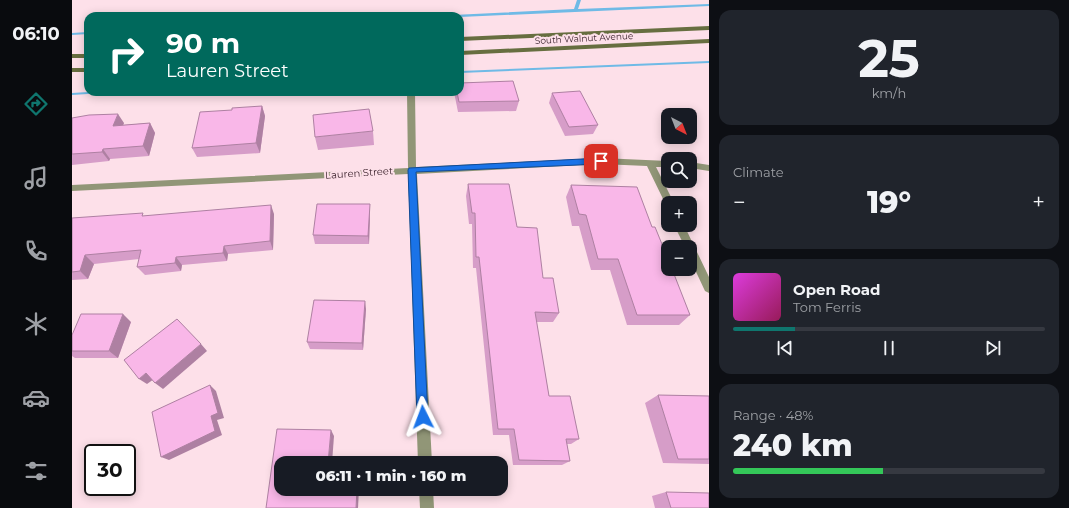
<!DOCTYPE html>
<html lang="en">
<head>
<meta charset="utf-8">
<style>
	:root { --surface:#171b24; --page:#20242c; --text:#f1f3f6; --muted:#9ea1a6; --line:#363941; --accent:#0f766e }
	body { margin:0; font-family:Montserrat,sans-serif; background:var(--page); color:var(--text); height:100vh; display:flex; flex-direction:column; font-size:15px; white-space:nowrap }
	* { box-sizing:border-box; margin:0 }
	p { font-size:13px; color:var(--muted) }
	.icon { flex:none; width:22px; height:22px; fill:none; stroke:currentColor; stroke-width:2; stroke-linecap:round; stroke-linejoin:round }
	.map { position:relative; flex:1; overflow:hidden }
	.details { display:flex; flex-direction:column; gap:10px; padding:10px; background:#0d0f14; width:360px }
	.details>* { flex:none }
	.hud { position:absolute; left:12px; top:12px; width:380px; height:84px; border-radius:12px; box-shadow:0 2px 10px #0003; background:#00695c; color:#fff; overflow:hidden }
	.needle { width:26px; rotate:138deg }
	.buttons { position:absolute; left:589px; top:108px; display:grid; gap:8px }
	.buttons a { display:grid; place-items:center; width:36px; height:36px; border-radius:8px; background:var(--surface); box-shadow:0 2px 10px #0003; font-size:20px }
	.speed { position:absolute; left:12px; top:444px; display:flex; gap:8px; font-size:20px; font-weight:700; text-align:center }
	.speed>* { display:grid; place-content:center; width:52px; height:52px; border-radius:50%; background:var(--surface); box-shadow:0 2px 10px #0003; line-height:1 }
	.speed .limit { border:2px solid #111; border-radius:6px; background:#fff; color:#111 }
	.pin { position:absolute; display:grid; place-items:center; width:34px; height:34px; color:#fff; margin:-17px; border-radius:8px; box-shadow:0 2px 6px #0006 }
	.me { position:absolute; width:44px; margin:-22px; rotate:357deg; stroke-linejoin:round; filter:drop-shadow(0 0 3px #0008) }
	.turn { display:flex; align-items:center; gap:14px; height:84px; padding:0 16px; font-size:18px }
	.turn .icon { width:52px; height:52px; stroke-width:2.5 }
	.turn b { display:block; font-size:28px; line-height:34px }
	.big { font-size:30px; font-weight:800; line-height:1.1 }
	.details .card { flex:1; display:flex; flex-direction:column; justify-content:center; gap:6px; min-width:0; padding:0 14px; border-radius:12px; background:var(--page) }
	.details .dial { align-items:center; gap:0 }
	.dial b { font-size:52px; line-height:1 }
	.song { display:flex; align-items:center; gap:12px }
	.cover { width:48px; height:48px; border-radius:6px; background:linear-gradient(135deg,hsl(300 70% 55%),hsl(330 70% 35%)) }
	.played { height:4px; border-radius:2px; background:linear-gradient(90deg,var(--accent) 20%,var(--line) 20%) }
	.keys { display:flex; justify-content:space-around; direction:ltr }
	.heat { display:flex; justify-content:space-between; align-items:center; font-size:22px; direction:ltr }
	.charge { height:6px; border-radius:3px; background:linear-gradient(90deg,#34c759 48%,var(--line) 0) }
	.trip { position:absolute; left:202px; top:456px; width:234px; height:40px; border-radius:12px; background:var(--surface); box-shadow:0 2px 10px #0003; font-weight:800; line-height:40px; text-align:center }
	main { display:flex; flex:1; min-height:0 }
	.tabs { display:flex; flex-direction:column; width:72px; justify-content:space-around; align-items:center; background:#090b0e; color:var(--muted) }
	.tabs .icon { width:28px; height:28px }
	.tabs .active { color:var(--accent) }
	.tabs b { font-size:18px; color:var(--text) }
	.map>svg:first-child { display:block }
	.lines { fill:none; stroke-linecap:round; stroke-linejoin:round }
	.stream { fill:#6fbae6; fill-rule:evenodd }
	.street { fill:#919677; fill-rule:evenodd }
	.secondary { fill:#676e40; fill-rule:evenodd }
	.wall { fill:#d69dc8 }
	.shaded-wall { fill:#ae80a2 }
	.building { fill:#f9b7e8; stroke:#ae80a2 }
	.route { fill:#1a73e8; stroke:#114b97 }
	.labels { text-anchor:middle; dominant-baseline:central; stroke-width:4; stroke-linejoin:round; paint-order:stroke }
	.far-street-label { font-size:9px; fill:#381f29; stroke:#fde0e9 }
	.street-label { font-size:10px; fill:#381f29; stroke:#fde0e9 }
</style>
</head>
<body>
<main>
<nav class="tabs">
<b>06:10</b>
<svg class="icon active" aria-label="directions" viewBox="0 0 24 24"><path d="M12 3l9 9-9 9-9-9zM9 14v-3h6M13 9l2 2-2 2"/></svg>
<svg class="icon" aria-label="music" viewBox="0 0 24 24"><path d="M9 18V5l10-2v13"/><circle cx="6" cy="18" r="3"/><circle cx="16" cy="16" r="3"/></svg>
<svg class="icon" aria-label="phone" viewBox="0 0 24 24"><path d="M5 4h4l2 5-3 2q2 4 5 5l2-3 5 2v4C11 20 4 13 5 4z"/></svg>
<svg class="icon" aria-label="climate" viewBox="0 0 24 24"><path d="M12 3v18M4 7l16 10M4 17L20 7"/></svg>
<svg class="icon" aria-label="car" viewBox="0 0 24 24"><path d="M5 17H2v-5l4-1 3-4h7l3 4 3 1v5h-3M9 17h6M6 11h13"/><circle cx="7" cy="17" r="2"/><circle cx="17" cy="17" r="2"/></svg>
<svg class="icon" aria-label="filters" viewBox="0 0 24 24"><path d="M4 7h16M4 17h16"/><circle cx="9" cy="7" r="2"/><circle cx="15" cy="17" r="2"/></svg>
</nav>
<div class="map">
<svg width="637" height="508" viewBox="0 0 637 508">
	<rect width="100%" height="100%" fill="#fde0e9"/>
	<g class="lines">
		<g class="stream">
			<polygon points="505,0 509,0 506,9 637,4 637,6 388,17 388,16 379,16 381,15 502,9"/>
			<polygon points="16,32 16,34 0,35 0,33"/>
			<polygon points="637,61 637,63 388,73 388,71"/>
			<polygon points="16,92 33,92 31,93 0,95 0,93"/>
		</g>
		<g class="street">
			<polygon points="335,92 343,92 344,167 529,158 596,161 596,167 584,167 602,203 596,203 596,206 594,205 575,166 529,164 345,174 360,463 346,463 336,174 0,191 0,185 336,168"/>
			<polygon points="618,162 637,165 637,171 618,168"/>
			<polygon points="602,225 612,225 637,277 637,293 633,291 618,259 618,247 613,247"/>
			<polygon points="347,489 361,489 362,508 348,508"/>
		</g>
		<g class="secondary">
			<polygon points="637,26 637,30 388,41 388,37"/>
			<polygon points="637,39 637,43 388,55 388,51"/>
			<rect x="0" y="54" width="16" height="4"/>
			<rect x="0" y="68" width="16" height="4"/>
		</g>
	</g>
	<g class="wall">
		<polygon points="382,92 388,92 447,101 444,111 386,112"/>
		<polygon points="480,93 526,125 521,134 493,136 477,103"/>
		<polygon points="190,106 193,116 188,153 125,157 120,148 160,110"/>
		<polygon points="0,118 52,123 51,125 78,123 83,133 77,156 38,159 37,161 0,165"/>
		<polygon points="301,131 302,145 246,150 243,137"/>
		<polygon points="396,184 445,227 471,278 487,313 481,322 464,322 477,396 507,439 499,444 495,444 498,461 490,465 441,465 437,435 421,435 404,268 401,268 400,224 397,224 394,196"/>
		<polygon points="499,185 580,227 618,315 607,325 555,325 538,270 519,270 507,226 500,226 494,197"/>
		<polygon points="298,213 297,244 243,244 241,235"/>
		<polygon points="202,214 201,250 156,254 155,261 110,265 109,271 73,275 65,267 67,259 22,264 16,279 0,280 0,218 73,216"/>
		<polygon points="294,309 291,350 238,349 235,342"/>
		<polygon points="59,322 46,358 3,358 0,356 0,335"/>
		<polygon points="586,395 637,396 637,464 591,463 573,403"/>
		<polygon points="594,492 637,508 583,508 580,496"/>
	</g>
	<g class="shaded-wall">
		<polygon points="190,106 193,116 188,153 184,143"/>
		<polygon points="46,114 52,123 47,135 41,126"/>
		<polygon points="78,123 83,133 77,156 71,146"/>
		<polygon points="31,149 38,159 37,161 30,152"/>
		<polygon points="298,204 298,213 297,244 296,236"/>
		<polygon points="199,205 202,214 201,250 198,241"/>
		<polygon points="152,246 156,254 155,261 151,253"/>
		<polygon points="13,255 22,264 16,279 8,271"/>
		<polygon points="104,257 110,265 109,271 103,263"/>
		<polygon points="293,301 294,309 291,350 290,343"/>
		<polygon points="51,314 59,322 46,358 37,351"/>
		<polygon points="129,344 135,351 91,389 83,383"/>
		<polygon points="74,373 82,379 75,384 67,379"/>
		<polygon points="138,385 144,391 152,418 145,420 150,435 97,460 89,457 139,416"/>
		<polygon points="259,430 262,436 260,463 256,463"/>
		<polygon points="285,489 287,489 286,508 284,508"/>
	</g>
	<g class="building">
		<polygon points="441,81 447,101 387,102 385,92 388,92 388,83"/>
		<polygon points="508,91 526,125 497,127 480,93"/>
		<polygon points="190,106 184,143 120,148 128,112 160,110 160,108"/>
		<polygon points="297,109 301,131 243,137 241,115"/>
		<polygon points="46,114 41,126 78,123 71,146 31,149 30,152 0,154 0,118 17,115"/>
		<polygon points="396,184 437,184 445,227 465,228 471,278 481,278 487,313 463,312 477,396 498,396 507,439 494,439 498,461 447,460 442,429 426,429 407,257 404,257 403,213 400,213"/>
		<polygon points="499,185 565,187 580,227 583,227 596,259 596,269 600,269 618,315 565,315 546,259 526,259 514,215 507,214"/>
		<polygon points="245,204 298,204 296,236 241,235"/>
		<polygon points="199,205 198,241 152,246 151,253 104,257 103,263 65,267 69,250 13,255 8,271 0,272 0,218 71,213 70,216"/>
		<polygon points="242,300 293,301 290,343 235,342"/>
		<polygon points="9,314 51,314 37,351 0,351 0,335"/>
		<polygon points="105,319 129,344 83,383 74,373 67,379 52,360"/>
		<polygon points="138,385 146,413 139,416 143,431 89,457 80,412"/>
		<polygon points="586,395 637,396 637,459 606,459"/>
		<polygon points="205,429 259,430 256,463 209,463 209,489 285,489 284,508 194,508"/>
		<polygon points="594,492 637,493 637,508 599,508"/>
	</g>
	<polygon class="route" points="529,158 533,161 529,164 344,172 356,417 355,421 351,422 347,421 345,417 336,170 337,168"/>
	<g class="labels">
		<g class="far-street-label">
			<text transform="translate(512 38) rotate(-3)">South Walnut Avenue</text>
		</g>
		<g class="street-label">
			<text transform="translate(287 173) rotate(-4)">Lauren Street</text>
		</g>
	</g>
</svg>
<div class="buttons">
<a><svg class="needle" viewBox="-14 -14 28 28"><path d="M0-13l5 13h-10z" fill="#e53935"/><path d="M0 13l5-13h-10z" fill="#9ea1a6"/></svg></a>
<a><svg class="icon" aria-label="search" viewBox="0 0 24 24"><circle cx="10" cy="10" r="6"/><path d="M15 15l6 6"/></svg></a>
<a>+</a>
<a>−</a>
</div>
<div class="speed"><div class="limit">30</div></div>
<div class="pin" style="left:529px;top:161px;background:#d93025"><svg class="icon" aria-label="arrive" viewBox="0 0 24 24"><path d="M6 21V4h12l-3 4 3 4H6"/></svg></div>
<svg class="me" style="left:351px;top:417px" viewBox="-20 -20 40 40"><path d="M0-17L14 15 0 8-14 15z" fill="#1a73e8" stroke="#fff" stroke-width="4"/></svg>
<div class="trip">06:11 · 1 min · 160 m</div>
<div class="hud">
<div class="turn"><svg class="icon" aria-label="right" viewBox="0 0 24 24"><path d="M7 20v-9h11M14 6l5 5-5 5"/></svg><div><b>90 m</b>Lauren Street</div></div>
</div>
</div>
<section class="details">
<div class="card dial"><b>25</b><p>km/h</p></div>
<div class="card"><p>Climate</p>
<div class="heat"><a>−</a><b class="big">19°</b><a>+</a></div>
</div>
<div class="card">
<div class="song"><i class="cover"></i><div><b>Open Road</b><p>Tom Ferris</p></div></div>
<div class="played"></div>
<div class="keys"><svg class="icon" aria-label="previous" viewBox="0 0 24 24"><path d="M18 5L8 12l10 7zM5 5v14"/></svg><svg class="icon" aria-label="pause" viewBox="0 0 24 24"><path d="M8 5v14M16 5v14"/></svg><svg class="icon" aria-label="next" viewBox="0 0 24 24"><path d="M6 5l10 7-10 7zM19 5v14"/></svg></div>
</div>
<div class="card"><p>Range · 48%</p><b class="big">240 km</b><div class="charge"></div></div>
</section>
</main>
</body>
</html>
